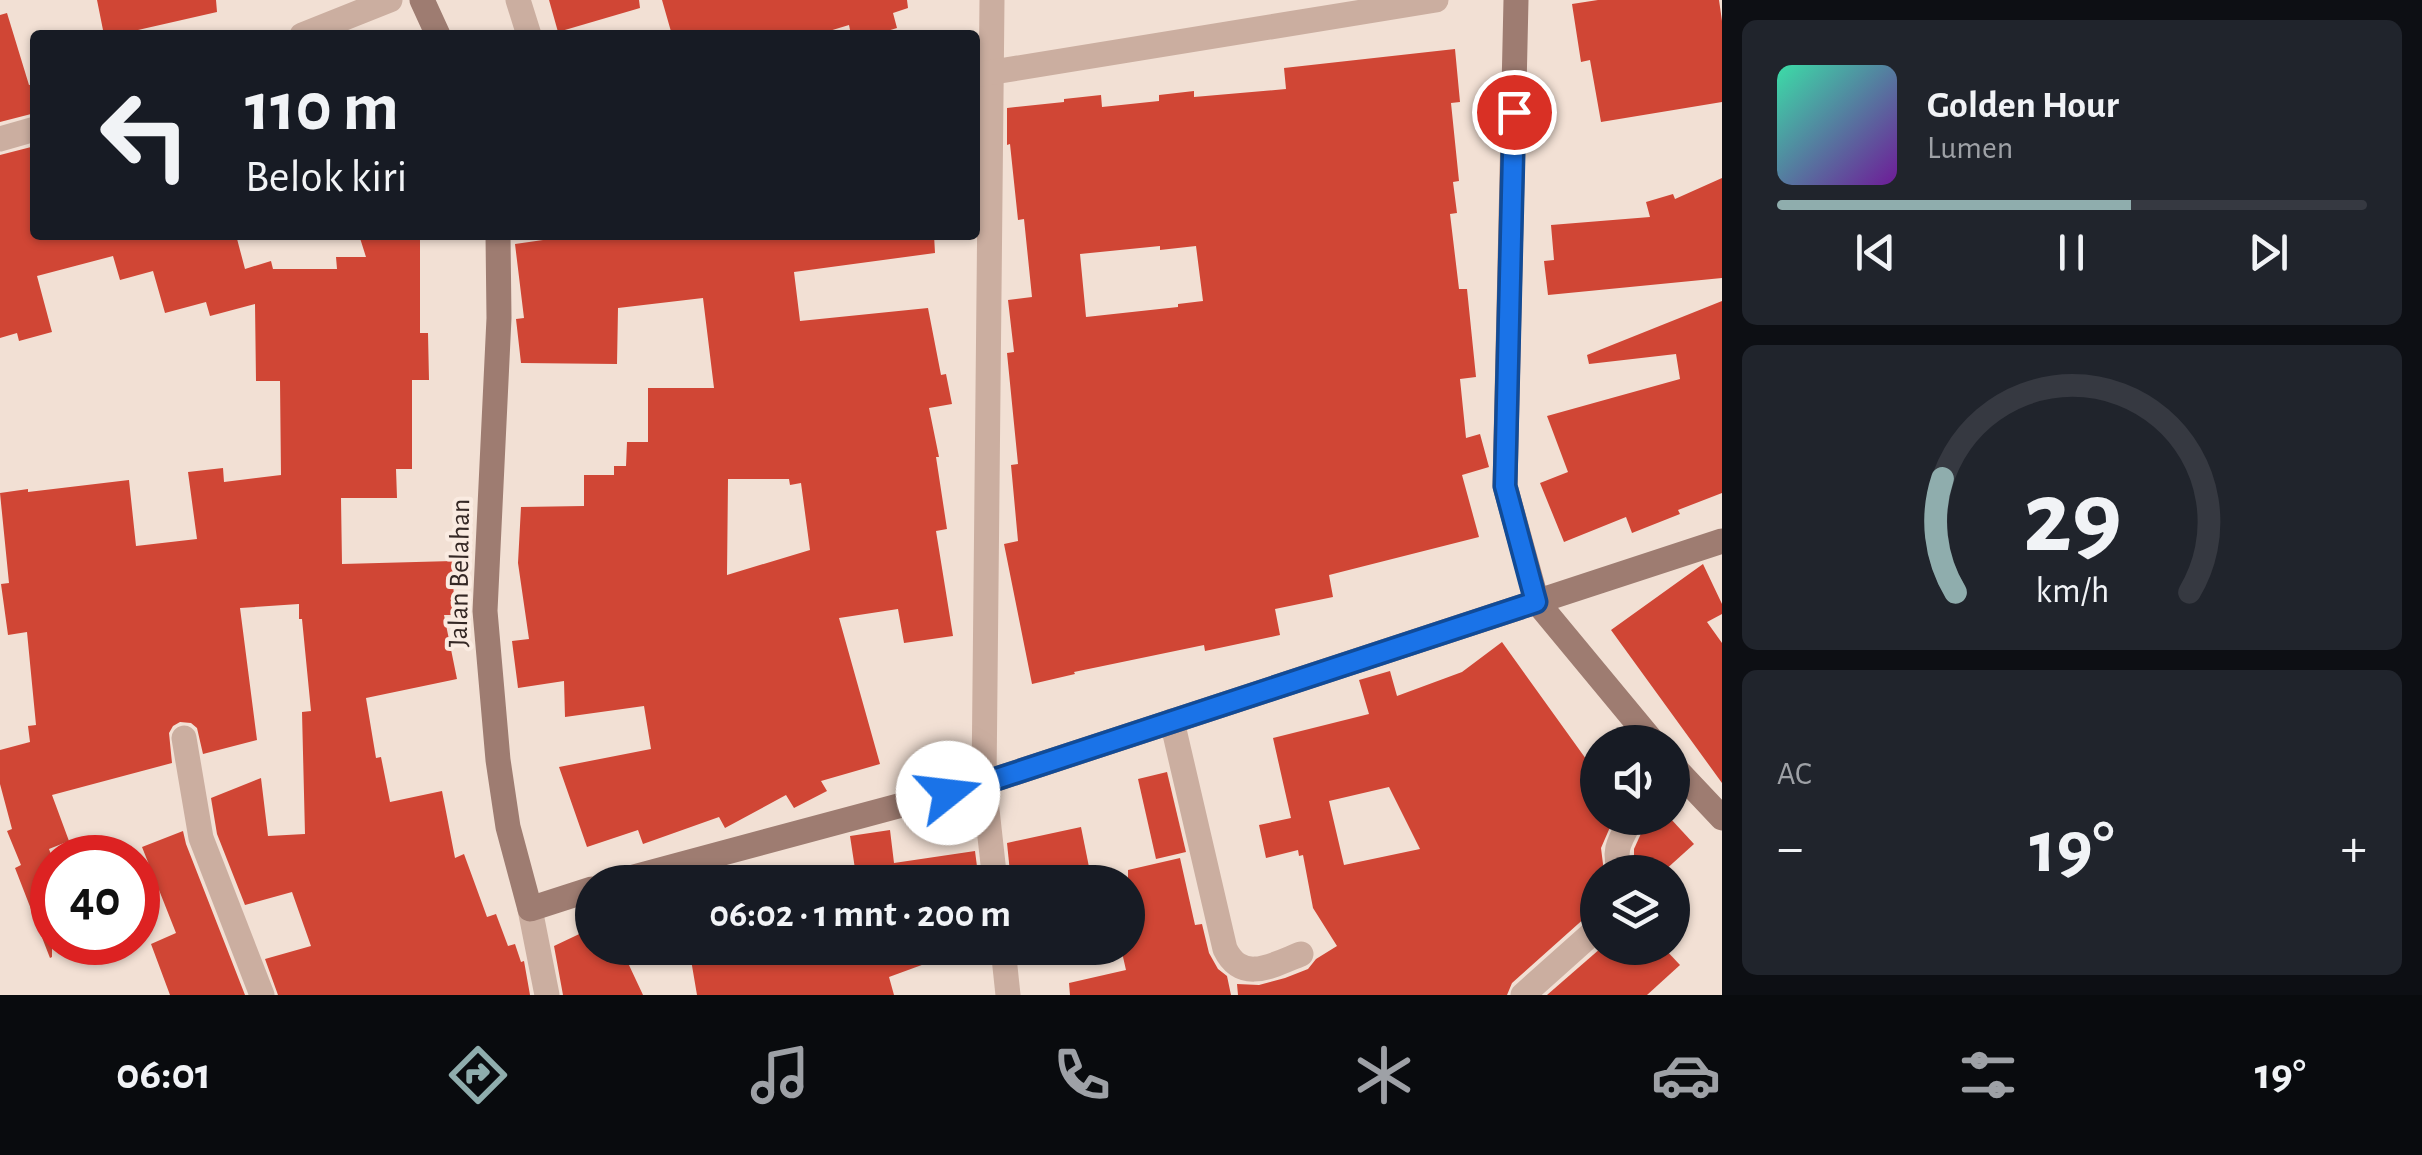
<!DOCTYPE html>
<html lang="id">
<head>
<meta charset="utf-8">
<style>
	:root { --surface:#171b24; --page:#20242c; --text:#f1f3f6; --muted:#9ea1a6; --line:#363941; --accent:#8fadad }
	body { margin:0; font-family:"Alegreya Sans",sans-serif; background:var(--page); color:var(--text); height:100vh; display:flex; flex-direction:column; font-size:38px; white-space:nowrap }
	* { box-sizing:border-box; margin:0 }
	p { font-size:32px; color:var(--muted) }
	.icon { flex:none; width:55px; height:55px; fill:none; stroke:currentColor; stroke-width:2; stroke-linecap:round; stroke-linejoin:round }
	.map { position:relative; flex:1; overflow:hidden }
	.details { display:flex; flex-direction:column; gap:20px; padding:20px; background:#0d0f14; width:700px }
	.details>* { flex:none }
	.top-card { position:absolute; left:30px; top:30px; width:950px; height:210px; border-radius:10px; box-shadow:0 2px 8px #0004; background:#171b24; color:var(--text); overflow:hidden }
	.buttons { position:absolute; left:1580px; top:725px; display:grid; gap:20px }
	.buttons a { display:grid; place-items:center; width:110px; height:110px; border-radius:50%; background:var(--surface); box-shadow:0 2px 8px #0004; font-size:50px }
	.speed { position:absolute; left:30px; top:835px; display:flex; gap:20px; font-size:50px; font-weight:700; text-align:center }
	.speed>* { display:grid; place-content:center; width:130px; height:130px; border-radius:50%; background:var(--surface); box-shadow:0 2px 8px #0004; line-height:1 }
	.speed .limit { border:15px solid #d22; background:#fff; color:#111 }
	.pin { position:absolute; display:grid; place-items:center; width:85px; height:85px; color:#fff; margin:-42px; border:5px solid #fff; border-radius:50%; box-shadow:0 2px 10px #0007 }
	.me { position:absolute; width:110px; margin:-55px; rotate:74deg; stroke-linejoin:round; filter:drop-shadow(0 0 8px #0008) }
	.turn { display:flex; align-items:center; gap:35px; height:210px; padding:0 50px; font-size:45px }
	.turn .icon { width:130px; height:130px; stroke-width:2.5 }
	.turn b { display:block; font-size:70px; line-height:85px }
	.big { font-size:75px; font-weight:700; line-height:1.1 }
	.details .widget { flex:1; display:flex; flex-direction:column; justify-content:center; gap:15px; min-width:0; padding:0 35px; border-radius:15px; background:var(--page) }
	.details .dial { align-items:center; gap:0 }
	.dial svg { height:260px; overflow:visible; fill:none; stroke:var(--line); stroke-width:7; stroke-linecap:round; text-anchor:middle }
	.dial text { fill:var(--text); stroke:none }
	.song { display:flex; align-items:center; gap:30px }
	.cover { width:120px; height:120px; border-radius:15px; background:linear-gradient(135deg,hsl(160 70% 55%),hsl(280 70% 35%)) }
	.played { height:10px; border-radius:5px; background:linear-gradient(90deg,var(--accent) 60%,var(--line) 60%) }
	.keys { display:flex; justify-content:space-around; direction:ltr }
	.heat { display:flex; justify-content:space-between; align-items:center; font-size:55px; direction:ltr }
	.trip { position:absolute; left:575px; top:865px; width:570px; height:100px; border-radius:50px; background:var(--surface); box-shadow:0 2px 8px #0004; font-weight:700; line-height:100px; text-align:center }
	.tabs { display:flex; height:160px; justify-content:space-around; align-items:center; background:#090b0e; color:var(--muted) }
	.tabs .icon { width:70px; height:70px }
	.tabs .on { color:var(--accent) }
	.tabs b { font-size:45px; color:var(--text) }
	main { display:flex; flex:1; min-height:0 }
	.map>svg:first-child { display:block }
	.building { fill:#d04635; fill-rule:evenodd }
	.lines { fill:none; stroke-linecap:round; stroke-linejoin:round }
	.street { stroke:#cbaea0; stroke-width:25 }
	.secondary { stroke:#9e7c71; stroke-width:25 }
	.route-casing { stroke:#114b97; stroke-width:25 }
	.route { stroke:#1a73e8; stroke-width:18 }
	.labels { text-anchor:middle; dominant-baseline:central; stroke-width:8; stroke-linejoin:round; paint-order:stroke }
	.street-label { font-size:28px; fill:#342724; stroke:#faebe1 }
</style>
</head>
<body>
<main>
<div class="map">
<svg width="1722" height="995" viewBox="0 0 1722 995">
	<rect width="100%" height="100%" fill="#f2e0d4"/>
	<g class="building">
		<polygon points="97,0 216,0 217,12 138,30 139,35 104,35"/>
		<polygon points="549,0 639,0 640,8 558,32"/>
		<polygon points="662,0 907,0 908,8 893,13 897,28 874,35 851,35 849,25 816,35 672,35"/>
		<polygon points="1598,0 1719,0 1722,21 1722,102 1601,122 1590,60 1581,62 1572,4"/>
		<polygon points="7,13 29,85 35,84 35,113 0,122 0,15"/>
		<path d="M1455,49L1460,102L1451,103L1459,181L1453,182L1457,213L1450,214L1459,289H1467L1476,377L1460,379L1466,438L1480,434L1489,467L1462,475L1479,537L1329,575L1333,597L1275,609L1280,635L1205,651L1204,645L1074,672L1075,674L1032,684L1004,544L1018,541L1011,465L1018,464L1007,353L1014,352L1008,300L1032,297L1024,219L1018,220L1010,144L1007,145V108L1064,102V99L1101,95L1102,107L1159,101V95L1194,91V97L1286,89L1284,68ZM1160,246V250L1196,246L1203,301L1178,304V307L1086,317L1080,254Z"/>
		<polygon points="35,146 35,235 236,235 245,269 271,261 273,269 337,269 336,257 366,257 359,235 420,235 420,333 428,333 429,380 412,380 412,469 396,469 397,498 341,498 342,564 453,561 454,615 444,615 457,679 366,698 376,758 381,757 390,802 442,791 455,858 464,854 487,917 496,914 508,946 515,944 521,962 524,961 530,995 278,995 265,959 311,946 292,892 245,905 217,834 211,798 261,778 268,836 305,834 302,712 311,711 302,619 299,619 299,604 240,608 257,740 203,754 197,728 191,723 180,722 173,726 169,733 172,763 52,795 69,841 49,849 52,857 52,957 50,958 15,868 21,865 7,831 12,829 0,784 0,750 30,742 28,726 36,725 27,632 8,635 1,584 9,583 0,493 28,489 28,492 129,480 136,546 197,539 188,472 223,468 224,482 281,475 280,381 256,381 255,304 210,316 206,302 165,313 153,271 120,280 113,256 37,276 52,332 19,341 17,333 0,338 0,155"/>
		<polygon points="1722,178 1722,278 1548,295 1544,261 1554,260 1551,225 1650,217 1646,202 1673,194 1675,199"/>
		<path d="M578,235H934L935,253L794,272L800,321L928,308L941,375L946,374L952,404L929,408L939,457H936L947,529L936,531L953,636L904,643L898,609L839,618L880,764L821,781L827,791L794,808L786,795L725,828L719,817L643,844L638,830L587,847L559,767L651,749L644,706L565,717L564,681L518,688L512,641L529,639L518,563L521,507L584,506V475H614V466H626L627,442H648V388H714L703,298L618,308L617,364L521,363L516,319L524,318L515,244ZM728,479H789L790,485L801,483L810,550L727,575Z"/>
		<polygon points="1722,301 1722,493 1678,510 1680,514 1632,533 1626,517 1564,542 1540,483 1568,472 1547,416 1680,379 1676,354 1589,364 1587,355"/>
		<polygon points="1703,564 1722,604 1722,614 1707,622 1722,643 1722,783 1611,630"/>
		<path d="M1502,642L1586,759L1598,750V818H1614L1601,848L1604,872H1598V912L1587,916L1512,983L1507,995H1238L1237,984L1259,985L1285,978L1308,969L1316,959L1337,946L1313,908L1303,855L1299,856L1298,850L1266,858L1259,825L1291,818L1273,738L1369,714L1359,680L1390,671L1397,696L1462,672ZM1389,787L1420,849L1344,865L1329,801Z"/>
		<polygon points="1167,772 1186,852 1156,859 1138,779"/>
		<polygon points="1648,818 1670,818 1694,844 1663,872 1638,872 1634,860 1634,849"/>
		<polygon points="1081,827 1092,882 1011,882 1007,843"/>
		<polygon points="890,830 894,863 975,851 979,882 857,882 850,836"/>
		<polygon points="183,831 186,844 245,995 170,995 151,944 176,933 142,847"/>
		<polygon points="1180,858 1195,925 1202,924 1209,953 1218,969 1227,976 1231,995 1070,995 1069,983 1126,970 1121,948 1128,948 1128,870"/>
		<polygon points="592,928 592,948 621,948 643,995 563,995 554,946"/>
		<polygon points="689,948 959,948 960,951 889,977 894,995 697,995"/>
		<polygon points="1601,948 1664,948 1680,965 1647,995 1547,995"/>
	</g>
	<g class="lines">
		<g class="street">
			<polyline points="518,0 529,35"/>
			<polyline points="992,0 984,783 995,882"/>
			<polyline points="302,35 390,0"/>
			<polyline points="975,75 1436,0"/>
			<polyline points="0,139 35,129"/>
			<path d="M1172,721L1225,949C1242,984 1273,965 1301,954"/>
			<polyline points="184,738 201,838 262,995"/>
			<path d="M1622,872C1610,852 1622,837 1632,818"/>
			<polyline points="530,909 547,995"/>
			<polyline points="1003,948 1008,995"/>
			<polyline points="1523,995 1598,928"/>
		</g>
		<g class="secondary">
			<polyline points="422,0 438,35"/>
			<polyline points="1516,0 1505,486 1537,602 1653,742"/>
			<polyline points="498,235 499,318 485,611 498,760 508,827 530,909 592,889"/>
			<polyline points="1672,765 1722,818"/>
			<polyline points="615,882 984,783 1722,541"/>
		</g>
	</g>
	<g class="lines">
		<defs>
			<polyline id="route" points="948,793 984,783 1536,602 1505,486 1514,112"/>
		</defs>
		<use href="#route" class="route-casing"/>
		<use href="#route" class="route"/>
	</g>
	<g class="labels">
		<g class="street-label">
			<text transform="translate(460 573) rotate(-89)">Jalan Belahan</text>
		</g>
	</g>
</svg>
<div class="buttons">
<a><svg class="icon" aria-label="sound" viewBox="0 0 24 24"><path d="M4 9h4l5-4v14l-5-4H4zM17 9q2 3 0 6"/></svg></a>
<a><svg class="icon" aria-label="layers" viewBox="0 0 24 24"><path d="M12 4l9 5-9 5-9-5zM3 14l9 5 9-5"/></svg></a>
</div>
<div class="speed"><div class="limit">40</div></div>
<div class="pin" style="left:1514px;top:112px;background:#d93025"><svg class="icon" aria-label="arrive" viewBox="0 0 24 24"><path d="M6 21V4h12l-3 4 3 4H6"/></svg></div>
<svg class="me" style="left:948px;top:793px" viewBox="-20 -20 40 40"><circle r="19" fill="#fff"/><path d="M0-13L10 11 0 6-10 11z" fill="#1a73e8"/></svg>
<div class="trip">06:02 · 1 mnt · 200 m</div>
<div class="top-card">
<div class="turn"><svg class="icon" aria-label="left" viewBox="0 0 24 24"><path d="M17 20v-9H6M10 6l-5 5 5 5"/></svg><div><b>110 m</b>Belok kiri</div></div>
</div>
</div>
<section class="details">
<div class="widget">
<div class="song"><i class="cover"></i><div><b>Golden Hour</b><p>Lumen</p></div></div>
<div class="played"></div>
<div class="keys"><svg class="icon" aria-label="previous" viewBox="0 0 24 24"><path d="M18 5L8 12l10 7zM5 5v14"/></svg><svg class="icon" aria-label="pause" viewBox="0 0 24 24"><path d="M8 5v14M16 5v14"/></svg><svg class="icon" aria-label="next" viewBox="0 0 24 24"><path d="M6 5l10 7-10 7zM19 5v14"/></svg></div>
</div>
<div class="widget dial"><svg viewBox="0 0 100 80">
<path d="M14 69A42 42 0 1 1 86 69"/>
<path d="M14 69A42 42 0 0 1 10 34" stroke="#8fadad"/>
<text x="50" y="56" font-size="32" font-weight="700">29</text>
<text x="50" y="72" font-size="11">km/h</text>
</svg></div>
<div class="widget"><p>AC</p>
<div class="heat"><a>−</a><b class="big">19°</b><a>+</a></div>
</div>
</section>
</main>
<nav class="tabs">
<b>06:01</b>
<svg class="icon on" aria-label="directions" viewBox="0 0 24 24"><path d="M12 3l9 9-9 9-9-9zM9 14v-3h6M13 9l2 2-2 2"/></svg>
<svg class="icon" aria-label="music" viewBox="0 0 24 24"><path d="M9 18V5l10-2v13"/><circle cx="6" cy="18" r="3"/><circle cx="16" cy="16" r="3"/></svg>
<svg class="icon" aria-label="phone" viewBox="0 0 24 24"><path d="M5 4h4l2 5-3 2q2 4 5 5l2-3 5 2v4C11 20 4 13 5 4z"/></svg>
<svg class="icon" aria-label="climate" viewBox="0 0 24 24"><path d="M12 3v18M4 7l16 10M4 17L20 7"/></svg>
<svg class="icon" aria-label="car" viewBox="0 0 24 24"><path d="M5 17H2v-5l4-1 3-4h7l3 4 3 1v5h-3M9 17h6M6 11h13"/><circle cx="7" cy="17" r="2"/><circle cx="17" cy="17" r="2"/></svg>
<svg class="icon" aria-label="filters" viewBox="0 0 24 24"><path d="M4 7h16M4 17h16"/><circle cx="9" cy="7" r="2"/><circle cx="15" cy="17" r="2"/></svg>
<b>19°</b>
</nav>
</body>
</html>
